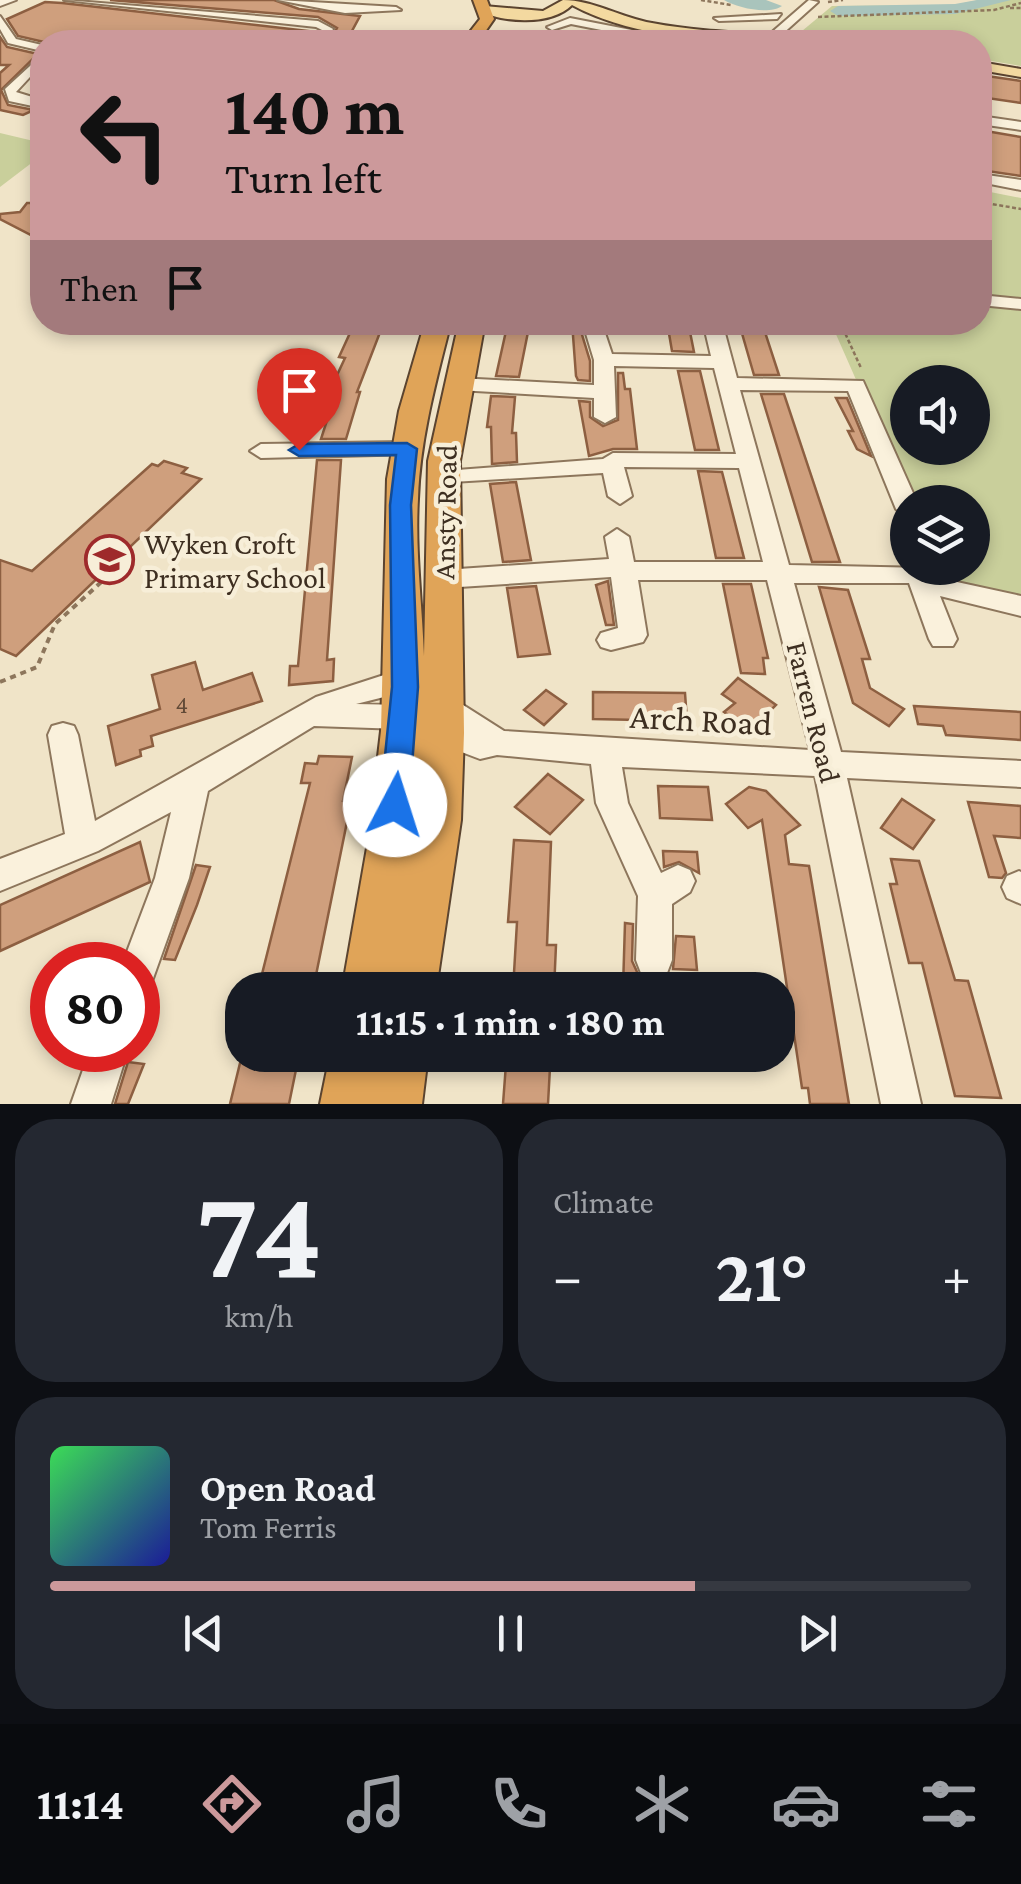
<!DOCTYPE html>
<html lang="en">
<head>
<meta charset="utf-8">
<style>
	:root { --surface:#171b24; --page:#242831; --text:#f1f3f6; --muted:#9ea1a6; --line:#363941; --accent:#cc999b }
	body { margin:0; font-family:"Crimson Pro",serif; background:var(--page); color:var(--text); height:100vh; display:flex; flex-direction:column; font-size:38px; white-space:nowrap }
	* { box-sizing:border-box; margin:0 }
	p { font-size:32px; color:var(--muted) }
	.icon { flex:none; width:55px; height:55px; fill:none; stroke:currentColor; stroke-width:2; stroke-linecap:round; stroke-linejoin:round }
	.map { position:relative; height:1104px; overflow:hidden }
	.side { display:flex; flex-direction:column; gap:15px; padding:15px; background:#0d0f14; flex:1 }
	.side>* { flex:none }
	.hud { position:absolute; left:30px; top:30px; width:962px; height:305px; border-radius:40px; box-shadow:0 5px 15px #0003; background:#cc999b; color:#111; overflow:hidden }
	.fabs { position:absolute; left:890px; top:365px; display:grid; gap:20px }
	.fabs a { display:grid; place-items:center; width:100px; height:100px; border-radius:50%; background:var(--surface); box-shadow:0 5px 15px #0003; font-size:50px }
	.speed { position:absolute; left:30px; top:942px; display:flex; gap:20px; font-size:50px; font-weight:700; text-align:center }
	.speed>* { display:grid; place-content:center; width:130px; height:130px; border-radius:50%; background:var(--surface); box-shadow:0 5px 15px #0003; line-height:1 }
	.speed .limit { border:15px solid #d22; background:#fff; color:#111 }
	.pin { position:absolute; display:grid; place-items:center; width:85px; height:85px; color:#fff; margin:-102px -42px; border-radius:50% 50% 50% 0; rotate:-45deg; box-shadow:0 0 10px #0007 }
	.pin .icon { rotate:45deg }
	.me { position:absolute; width:110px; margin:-55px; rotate:5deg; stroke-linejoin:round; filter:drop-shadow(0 0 8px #0008) }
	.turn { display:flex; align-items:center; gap:35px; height:210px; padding:0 30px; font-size:45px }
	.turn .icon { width:130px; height:130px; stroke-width:2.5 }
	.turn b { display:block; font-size:70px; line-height:85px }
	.then { display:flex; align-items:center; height:95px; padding:0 30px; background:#0003; gap:20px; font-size:38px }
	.big { font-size:75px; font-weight:700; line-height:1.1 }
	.side .tile { flex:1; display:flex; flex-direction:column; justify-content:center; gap:15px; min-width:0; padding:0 35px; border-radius:40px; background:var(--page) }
	.side .dial { align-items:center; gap:0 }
	.dial b { font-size:130px; line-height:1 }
	.song { display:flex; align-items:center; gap:30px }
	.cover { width:120px; height:120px; border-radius:15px; background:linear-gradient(135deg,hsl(130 70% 55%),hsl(240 70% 35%)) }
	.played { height:10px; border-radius:5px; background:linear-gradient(90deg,var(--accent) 70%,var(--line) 70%) }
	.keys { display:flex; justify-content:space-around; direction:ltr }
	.heat { display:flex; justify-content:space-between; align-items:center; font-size:55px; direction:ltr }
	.side .tiles { flex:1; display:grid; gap:15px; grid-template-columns:1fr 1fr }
	.tile:last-child { grid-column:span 2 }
	.trip { position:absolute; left:225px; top:972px; width:570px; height:100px; border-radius:40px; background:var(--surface); box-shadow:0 5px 15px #0003; font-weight:700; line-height:100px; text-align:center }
	.tab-bar { display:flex; height:160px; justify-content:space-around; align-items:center; background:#090b0e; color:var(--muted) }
	.tab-bar .icon { width:70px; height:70px }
	.tab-bar .current { color:var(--accent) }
	.tab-bar b { font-size:45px; color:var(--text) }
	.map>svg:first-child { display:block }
	.green { fill:#c9cf9b; fill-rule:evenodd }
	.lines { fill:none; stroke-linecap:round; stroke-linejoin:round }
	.river { fill:#a9c4bc; fill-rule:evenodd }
	.building { fill:#cf9f7d; stroke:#8d5f41; stroke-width:2.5 }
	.minor-casing { stroke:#8d765c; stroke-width:4 }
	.major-casing { stroke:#5b4430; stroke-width:4 }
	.highway-casing { stroke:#5b4430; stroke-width:4 }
	.path-far1 { stroke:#8d765c; stroke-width:2.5; stroke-dasharray:4 2.5; stroke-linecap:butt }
	.path { stroke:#8d765c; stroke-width:4; stroke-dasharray:6 5; stroke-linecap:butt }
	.minor { fill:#faf1dc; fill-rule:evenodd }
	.major { fill:#f3d9a0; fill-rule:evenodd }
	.highway { fill:#e0a458; fill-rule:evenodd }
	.route { fill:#1a73e8; stroke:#114b97; stroke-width:2.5 }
	.labels { text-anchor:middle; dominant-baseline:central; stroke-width:9; stroke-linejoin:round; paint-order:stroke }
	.number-label { font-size:25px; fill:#624a37 }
	.street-label { font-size:30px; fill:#3d2e20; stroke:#f7eed8 }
	.poi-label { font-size:30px; fill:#3d2e20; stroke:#f7eed8; text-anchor:start }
	.near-street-label { font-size:35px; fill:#3d2e20; stroke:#f7eed8 }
</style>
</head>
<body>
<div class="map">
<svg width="1021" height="1104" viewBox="0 0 1021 1104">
	<rect width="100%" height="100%" fill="#f0e4c8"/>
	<g class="green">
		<polygon points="979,0 1021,0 1021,66 980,59 980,42 858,42 796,36 832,6 954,5"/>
		<polygon points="0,133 42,143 42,155 0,187"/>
		<path d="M980,190L1021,198V614L952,599L938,568H972V502H910L831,323L980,322ZM908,382H972V448H908Z"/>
	</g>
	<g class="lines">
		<g class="river">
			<path d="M724,0H766L782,6C769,15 737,8 724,0Z"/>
			<polygon points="977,0 1011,0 955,14 838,16 830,11 838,6 955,4"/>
		</g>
	</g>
	<g class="building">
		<polygon points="110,0 274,0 299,9 360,16 346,42 329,42 337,28 318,17"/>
		<polygon points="45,2 62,3 317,32 311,42 44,42 18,36 7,19"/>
		<polygon points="0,37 7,47 38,54 1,90 8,105 34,110 23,115 0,110 0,73 9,65 0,65"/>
		<polygon points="980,75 1021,81 1021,103 980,97"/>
		<polygon points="980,130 1021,137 1021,176 980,170"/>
		<polygon points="27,203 42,203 42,230 31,235 0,219 0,214 20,212"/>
		<polygon points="355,322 384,322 357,392 360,392 346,439 321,439 338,386 332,386 345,358 339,357"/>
		<polygon points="508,322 530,322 519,377 496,376"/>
		<polygon points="572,322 583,322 580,328 590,361 590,381 578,380 576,376"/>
		<polygon points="667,322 688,322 694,352 672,351"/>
		<polygon points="739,323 762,323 779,375 754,375"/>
		<polygon points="678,371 700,371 719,450 695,450"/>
		<polygon points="618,373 623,373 625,389 630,389 637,449 613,449 589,456 579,401 590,402 590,417 603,426 618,420"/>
		<polygon points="761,394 784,394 840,562 812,562"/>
		<polygon points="491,396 515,397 512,433 516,433 517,462 492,464 491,427 487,427"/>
		<polygon points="836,398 847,398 871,456 857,449 848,431 853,431"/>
		<polygon points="317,460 341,460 327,660 334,659 333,681 289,685 290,666 298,666"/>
		<polygon points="164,461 187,468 182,473 201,479 16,656 0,649 0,560 32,571 152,464 158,466"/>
		<polygon points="698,471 722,472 744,558 716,558"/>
		<polygon points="516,482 531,560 503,562 490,484"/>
		<polygon points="608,581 614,625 606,625 596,585"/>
		<polygon points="723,584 751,584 768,658 763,658 765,674 741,673"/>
		<polygon points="536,586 550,654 518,657 507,588"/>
		<polygon points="819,587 848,590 870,659 862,659 870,688 904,709 889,726 853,703"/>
		<polygon points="195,662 203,690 252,673 262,701 151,736 153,746 140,750 141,756 116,765 108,726 160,709 152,675"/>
		<polygon points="738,678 776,705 750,731 724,712 735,703 722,694"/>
		<polygon points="546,690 566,704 544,725 524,710"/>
		<polygon points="593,692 685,693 687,721 593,719"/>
		<polygon points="914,706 1021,712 1021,740 946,735 943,726 918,724"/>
		<polygon points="319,756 352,757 343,801 351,802 313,990 258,990 310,783 301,783 305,763 317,764"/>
		<polygon points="548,774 583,800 550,834 515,807"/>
		<polygon points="658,786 708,787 712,820 660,818"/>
		<polygon points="749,787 766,791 800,825 785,835 789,864 809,866 849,1104 810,1104 808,1088 802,1088 762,820 748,828 726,804"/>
		<polygon points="902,799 934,820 913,849 881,828"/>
		<polygon points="968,802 1021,806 1021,838 994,836 1006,873 1002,878 989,877"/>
		<polygon points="514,840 551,842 547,945 556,945 554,990 513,990 517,922 508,922"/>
		<polygon points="140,842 150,882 0,951 0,905"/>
		<polygon points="663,851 697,852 699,873 679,862 664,867"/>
		<polygon points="891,859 919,861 955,980 968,981 1001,1098 955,1096 922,963 909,963 890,884 897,884"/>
		<polygon points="196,865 210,867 197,905 175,960 164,959"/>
		<polygon points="625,923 633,924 632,961 638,974 645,979 646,990 623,988"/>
		<polygon points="676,936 694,937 697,970 673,969"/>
		<polygon points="242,1055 299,1055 289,1104 230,1104"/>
		<polygon points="128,1062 144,1064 128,1104 115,1104"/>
		<polygon points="506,1064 550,1067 548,1104 503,1104"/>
	</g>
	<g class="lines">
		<defs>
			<g id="minor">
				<polygon points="0,0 16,0 0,6"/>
				<polygon points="64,0 318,21 333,29 325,42 315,42 322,30 316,27"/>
				<polygon points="278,0 396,7 401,10 345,13"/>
				<polygon points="809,0 818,2 779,37 750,42 771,33"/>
				<polygon points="781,14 777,19 719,21 714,18"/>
				<polygon points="0,16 16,39 42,45 42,51 8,43 0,29"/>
				<polygon points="570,18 662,36 668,39 662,42 571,24 552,30 547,27"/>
				<polygon points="42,55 42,64 16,92 42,100 42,108 9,101 5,89"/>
				<polygon points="980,116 1021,122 1021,130 980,124"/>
				<polygon points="980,174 1021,180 1021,190 980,182"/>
				<polygon points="980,295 1021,299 1021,309 980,305"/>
				<path d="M588,322H619L604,330L612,354L711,356L703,322H722L737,378L863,381L917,502H908V517L896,509L848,391L740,390L789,565L926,568L934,582L943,579L1021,596V616L940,596L957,639L953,646H933L929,639L909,583H794L841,752L1021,761V787L847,778L921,1104H881L815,776L622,767L628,803L661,873L678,865L690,870L695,881L690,892L672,904V960L667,973L654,978L641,973L636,960L638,896L596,803L591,764L497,755L480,759L401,729L314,726L208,791L189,878L151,984L138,989V965H122L155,878L171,812L98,851L0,891V859L65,834L48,735L52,726L63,723L74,726L78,735L95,821L316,697L384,675L438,689L504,731L810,750L767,580H638L647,635L643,642L611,650L601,647L597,640L601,633L618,628L611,577L444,588L435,585L431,579L435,573L444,570L609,559L605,537L617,529L629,537L634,562H763L739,468L624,467L632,496L620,504L608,496L603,473L436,483L432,478L436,473L444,471L603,459L613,453L736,454L714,368L614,366L616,417L605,423L594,417V398L458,390L448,384L458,378L594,385V360L584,327ZM384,697L406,700L448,722L403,705L356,704Z"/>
				<polygon points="407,442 415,444 418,449 415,454 261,458 250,451 261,444"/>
				<polygon points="1019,871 1021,872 1021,904 1007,898 1002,887 1007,876"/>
				<polygon points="90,1050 128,1050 111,1104 71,1104"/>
			</g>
			<g id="major">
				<path d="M563,0C593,0 622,18 652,23C705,33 760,33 814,38L821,42C747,47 638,41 572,5C551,26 502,23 478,10L484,6L543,11Z"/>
				<polygon points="980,62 1021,69 1021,77 980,70"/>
			</g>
			<g id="highway">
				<polygon points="473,0 487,0 494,19 478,42 462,42 480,19"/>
				<path d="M425,322H451C436,381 420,439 418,499C415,551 422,603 424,656L428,461L459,322H485L460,461L464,733L461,820L436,990H342L368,842L381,731L387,479L399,411Z"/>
				<polygon points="330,1055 428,1055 422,1104 320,1104"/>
			</g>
		</defs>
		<use href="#minor" class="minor-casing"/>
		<use href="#major" class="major-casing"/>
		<use href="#highway" class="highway-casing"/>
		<g class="path-far1">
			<polyline points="701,0 731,5"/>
			<polyline points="828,2 843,0"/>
			<polyline points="1010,8 1021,8"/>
			<polyline points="818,17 994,10 1021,3"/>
			<polyline points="831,40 851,42"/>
			<polyline points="980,202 1021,209"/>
			<polyline points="840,322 861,368"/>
		</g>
		<polyline class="path" points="0,682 37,667 55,624 108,576"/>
		<use href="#minor" class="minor"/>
		<use href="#major" class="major"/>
		<use href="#highway" class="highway"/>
	</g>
	<polygon class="route" points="407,443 417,449 411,505 418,687 409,805 405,814 395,818 385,814 380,805 392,687 390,505 396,455 299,456 289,450 299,444"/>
	<defs>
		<symbol id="school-ring" viewBox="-11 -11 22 22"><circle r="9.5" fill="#f7eed8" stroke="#9e2a2b" stroke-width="1.5"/><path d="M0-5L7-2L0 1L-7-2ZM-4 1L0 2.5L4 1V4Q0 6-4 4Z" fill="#9e2a2b"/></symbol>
	</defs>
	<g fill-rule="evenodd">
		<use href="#school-ring" x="82" y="532" width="55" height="55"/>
	</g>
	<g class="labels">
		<g class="number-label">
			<text x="182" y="704">4</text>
		</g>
		<g class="street-label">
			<text transform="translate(445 512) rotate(-89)">Ansty Road</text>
			<text transform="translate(814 712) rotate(76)">Farren Road</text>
		</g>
		<g class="poi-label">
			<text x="144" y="543">Wyken Croft<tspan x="144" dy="34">Primary School</tspan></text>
		</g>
		<g class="near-street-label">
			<text transform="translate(701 720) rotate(3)">Arch Road</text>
		</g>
	</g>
</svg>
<div class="fabs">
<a><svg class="icon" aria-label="sound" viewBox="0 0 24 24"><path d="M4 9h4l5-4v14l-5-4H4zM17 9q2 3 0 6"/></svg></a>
<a><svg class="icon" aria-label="layers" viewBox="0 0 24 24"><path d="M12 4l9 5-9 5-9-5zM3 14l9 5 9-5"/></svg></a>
</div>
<div class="speed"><div class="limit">80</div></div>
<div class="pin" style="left:299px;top:450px;background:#d93025"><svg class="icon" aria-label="arrive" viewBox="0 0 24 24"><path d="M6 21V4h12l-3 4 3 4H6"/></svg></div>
<svg class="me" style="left:395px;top:805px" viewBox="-20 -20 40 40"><circle r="19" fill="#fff"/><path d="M0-13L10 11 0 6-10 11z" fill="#1a73e8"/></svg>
<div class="trip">11:15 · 1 min · 180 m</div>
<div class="hud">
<div class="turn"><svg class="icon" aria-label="left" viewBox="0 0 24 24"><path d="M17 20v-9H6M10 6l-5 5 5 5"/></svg><div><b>140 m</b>Turn left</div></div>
<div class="then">Then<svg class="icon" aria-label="arrive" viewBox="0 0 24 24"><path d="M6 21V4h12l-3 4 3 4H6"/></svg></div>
</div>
</div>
<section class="side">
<div class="tiles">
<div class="tile dial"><b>74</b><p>km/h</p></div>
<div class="tile"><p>Climate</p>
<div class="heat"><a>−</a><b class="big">21°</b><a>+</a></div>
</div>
<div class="tile">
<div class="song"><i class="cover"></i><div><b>Open Road</b><p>Tom Ferris</p></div></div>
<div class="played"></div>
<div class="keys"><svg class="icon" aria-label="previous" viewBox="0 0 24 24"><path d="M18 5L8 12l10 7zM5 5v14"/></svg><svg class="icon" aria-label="pause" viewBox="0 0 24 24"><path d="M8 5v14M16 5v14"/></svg><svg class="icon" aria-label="next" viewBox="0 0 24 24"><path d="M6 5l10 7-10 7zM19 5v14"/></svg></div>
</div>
</div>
</section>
<nav class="tab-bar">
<b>11:14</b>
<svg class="icon current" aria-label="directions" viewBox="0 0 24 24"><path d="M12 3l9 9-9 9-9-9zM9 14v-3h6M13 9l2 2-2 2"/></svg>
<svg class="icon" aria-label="music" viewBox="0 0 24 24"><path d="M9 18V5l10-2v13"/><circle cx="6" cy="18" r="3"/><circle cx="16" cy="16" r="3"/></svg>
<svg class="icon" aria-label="phone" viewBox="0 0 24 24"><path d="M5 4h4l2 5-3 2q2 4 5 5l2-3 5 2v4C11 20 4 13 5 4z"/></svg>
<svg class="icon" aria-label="climate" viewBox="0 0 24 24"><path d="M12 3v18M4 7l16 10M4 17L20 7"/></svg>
<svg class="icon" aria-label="car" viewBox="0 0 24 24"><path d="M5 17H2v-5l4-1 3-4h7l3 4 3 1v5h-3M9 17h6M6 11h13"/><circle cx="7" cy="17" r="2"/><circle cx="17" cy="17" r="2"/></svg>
<svg class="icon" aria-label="filters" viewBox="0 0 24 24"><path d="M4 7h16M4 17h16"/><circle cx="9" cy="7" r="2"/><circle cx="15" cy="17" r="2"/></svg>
</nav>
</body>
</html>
